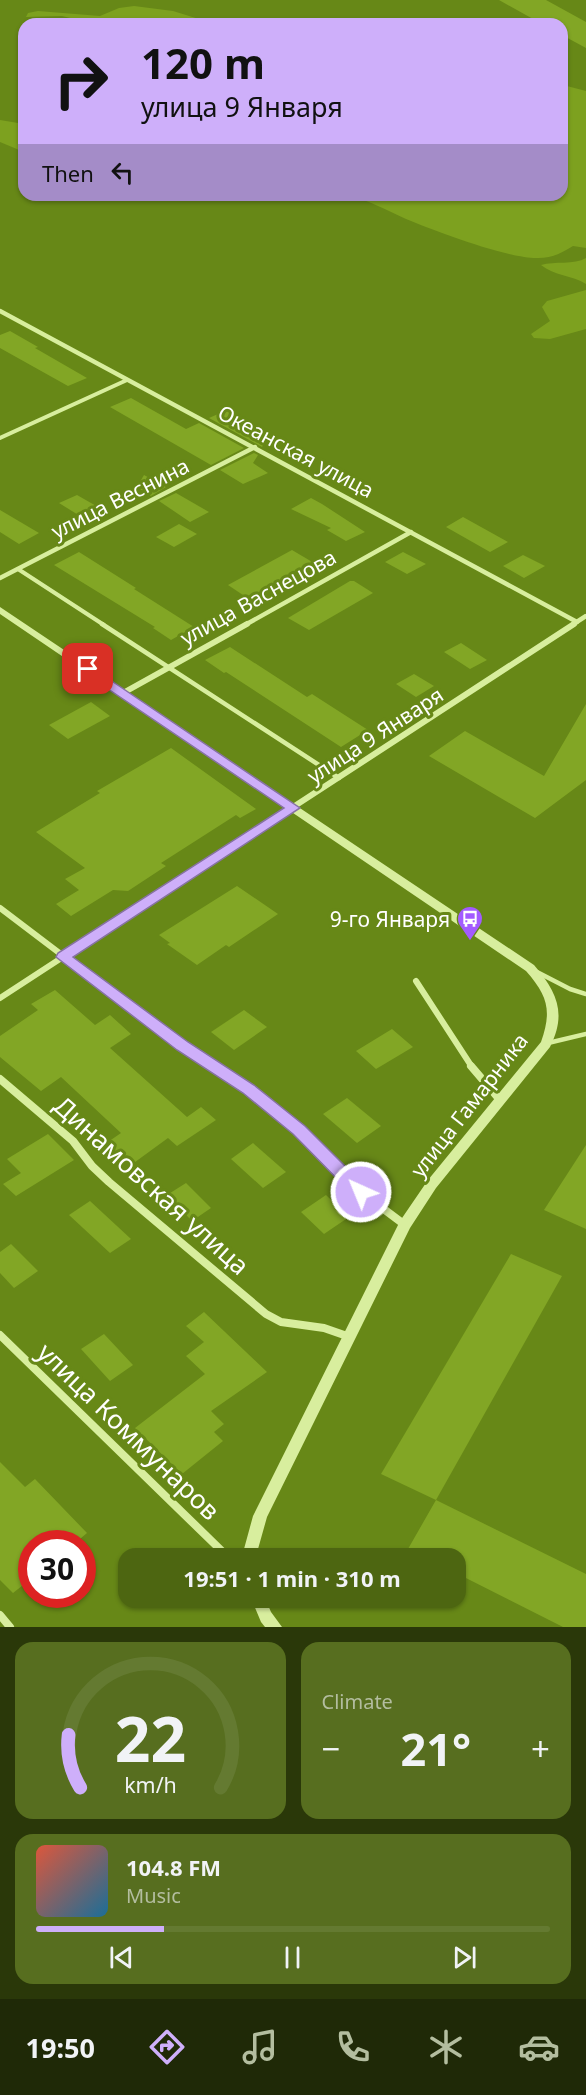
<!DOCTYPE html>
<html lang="en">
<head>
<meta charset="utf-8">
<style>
	:root { --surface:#4d6611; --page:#576e1f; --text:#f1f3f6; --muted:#b3bd9f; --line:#647a31; --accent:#ceaffa }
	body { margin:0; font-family:"Noto Sans",sans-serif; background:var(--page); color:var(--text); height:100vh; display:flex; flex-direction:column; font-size:22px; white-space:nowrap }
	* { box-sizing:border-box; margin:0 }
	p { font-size:20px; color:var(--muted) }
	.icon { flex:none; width:33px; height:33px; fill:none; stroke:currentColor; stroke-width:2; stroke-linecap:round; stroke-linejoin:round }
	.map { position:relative; height:1627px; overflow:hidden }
	.panel { display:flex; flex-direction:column; gap:15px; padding:15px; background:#2a3809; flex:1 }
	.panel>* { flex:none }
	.hud { position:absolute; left:18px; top:18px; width:550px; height:183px; border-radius:18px; box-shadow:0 2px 4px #0004; background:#ceaffa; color:#111; overflow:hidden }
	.speed { position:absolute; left:18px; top:1530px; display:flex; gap:12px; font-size:30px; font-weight:700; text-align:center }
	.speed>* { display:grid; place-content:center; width:78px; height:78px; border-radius:50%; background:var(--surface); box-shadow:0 2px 4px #0004; line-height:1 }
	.speed .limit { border:9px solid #d22; background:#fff; color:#111 }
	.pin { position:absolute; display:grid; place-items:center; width:51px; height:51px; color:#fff; margin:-26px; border-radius:12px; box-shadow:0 3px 9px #0006 }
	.me { position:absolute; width:66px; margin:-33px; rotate:316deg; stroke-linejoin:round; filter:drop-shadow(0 0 4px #0008) }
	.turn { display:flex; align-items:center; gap:21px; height:126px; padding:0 24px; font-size:27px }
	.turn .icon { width:78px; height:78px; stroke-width:2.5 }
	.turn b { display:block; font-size:42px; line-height:51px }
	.then { display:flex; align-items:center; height:57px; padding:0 24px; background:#0003; gap:12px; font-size:22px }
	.big { font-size:45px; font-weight:700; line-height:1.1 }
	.panel .card { flex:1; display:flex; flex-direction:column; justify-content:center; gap:9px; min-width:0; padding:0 21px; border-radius:18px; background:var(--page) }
	.panel .dial { align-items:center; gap:0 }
	.dial svg { height:156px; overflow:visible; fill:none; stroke:var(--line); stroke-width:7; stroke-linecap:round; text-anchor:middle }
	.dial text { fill:var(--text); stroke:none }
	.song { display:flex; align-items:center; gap:18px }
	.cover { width:72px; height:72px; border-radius:9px; background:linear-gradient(135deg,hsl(10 70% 55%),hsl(200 70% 35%)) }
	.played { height:6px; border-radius:3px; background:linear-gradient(90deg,var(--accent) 25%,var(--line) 25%) }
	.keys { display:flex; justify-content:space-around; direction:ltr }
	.heat { display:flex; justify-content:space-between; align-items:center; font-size:33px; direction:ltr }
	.panel .tiles { flex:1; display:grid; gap:15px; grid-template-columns:1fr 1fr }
	.card:last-child { grid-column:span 2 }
	.trip { position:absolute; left:118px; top:1548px; width:348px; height:60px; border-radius:18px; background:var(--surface); box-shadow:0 2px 4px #0004; font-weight:700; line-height:60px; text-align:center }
	.tab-bar { display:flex; height:96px; justify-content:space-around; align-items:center; background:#1f2907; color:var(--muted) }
	.tab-bar .icon { width:42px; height:42px }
	.tab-bar .selected { color:var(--accent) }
	.tab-bar b { font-size:27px; color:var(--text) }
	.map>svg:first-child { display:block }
	.green { fill:#7da11f }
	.building { fill:#82a625 }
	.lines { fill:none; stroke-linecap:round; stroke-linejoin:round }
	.service-far1 { stroke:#d8ee9e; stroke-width:4 }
	.service { stroke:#d8ee9e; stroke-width:4.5 }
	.minor-far2 { stroke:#d8ee9e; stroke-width:4.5 }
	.minor-far1 { stroke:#d8ee9e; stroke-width:6 }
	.minor { stroke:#d8ee9e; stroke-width:8 }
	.tertiary { fill:#d8ee9e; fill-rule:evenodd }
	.route { fill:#ceaffa; stroke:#8672a2; stroke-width:1.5 }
	.labels { text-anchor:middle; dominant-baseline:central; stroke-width:6; stroke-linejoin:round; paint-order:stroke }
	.street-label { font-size:21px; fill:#fff; stroke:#678817 }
	.poi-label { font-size:21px; fill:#fff; stroke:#678817; text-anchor:end }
	.near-street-label { font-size:26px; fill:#fff; stroke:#678817 }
</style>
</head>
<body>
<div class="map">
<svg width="586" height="1627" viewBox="0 0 586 1627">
	<rect width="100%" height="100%" fill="#678817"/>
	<g class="green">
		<polygon points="134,6 173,11 215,24 95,24 62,16 26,17 28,13 38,11 100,16 119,8"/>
		<path d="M563,85L586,91V248L573,246C562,253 552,258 538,258C509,259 435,231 406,219C386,210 367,199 346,195H562Z"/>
		<polygon points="0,120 24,124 24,152 0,142"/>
		<path d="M586,258V284C572,275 554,276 541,265C555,261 574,265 586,258Z"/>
		<polygon points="586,290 586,329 550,339 534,338 531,334 550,321 542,307 547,301"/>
	</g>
	<g class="building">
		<polygon points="499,0 546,0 586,22 586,48 562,35 562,24 542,24"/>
		<polygon points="10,331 38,347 35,348 87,378 68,386 0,348 0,335"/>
		<polygon points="131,398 186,429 199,423 244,448 211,465 110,407"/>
		<polygon points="227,410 270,432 262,447 209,418"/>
		<polygon points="254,453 258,455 253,463 268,473 243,484 220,470"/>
		<polygon points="144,475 166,487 151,496 137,487"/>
		<polygon points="176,493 209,512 190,522 159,501"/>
		<polygon points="77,495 98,507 80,516 59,503"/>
		<polygon points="311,498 322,504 365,532 346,541 327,530 331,528 291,509"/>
		<polygon points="0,510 39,533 19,544 0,532"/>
		<polygon points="463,517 508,542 490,552 446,527"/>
		<polygon points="179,524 197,534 174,547 156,537"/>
		<polygon points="292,550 314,563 249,599 228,585"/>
		<polygon points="79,552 136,588 134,589 194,627 171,640 153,628 155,627 54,565"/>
		<polygon points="403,552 426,564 407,574 385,562"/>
		<polygon points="523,555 545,566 524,578 503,566"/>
		<polygon points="350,581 354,581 373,593 309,630 288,618"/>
		<polygon points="461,643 487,660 470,669 444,652"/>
		<polygon points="230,647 307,697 312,694 368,730 341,747 226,672 224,673 205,660"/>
		<polygon points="414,674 434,686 416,697 396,684"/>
		<polygon points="91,702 110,716 68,739 49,725"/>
		<polygon points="586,704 586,780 535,818 429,756 465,731 544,776"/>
		<polygon points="171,748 256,809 240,818 236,815 161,863 166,866 128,891 113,890 71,916 56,904 79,890 65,879 85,868 36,832 100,793 97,791"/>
		<polygon points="237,886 278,914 229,947 226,945 197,965 167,944 170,943 159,935"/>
		<polygon points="55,990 95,1025 110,1015 131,1034 110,1048 187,1117 201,1107 216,1120 177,1146 168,1138 131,1165 105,1144 121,1133 61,1077 41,1091 0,1057 0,1036 38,1010 31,1004"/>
		<polygon points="244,1010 267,1027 234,1050 211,1032"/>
		<polygon points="392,1029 413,1047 376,1069 356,1051"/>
		<polygon points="347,1098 381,1126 357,1143 323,1114"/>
		<polygon points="48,1134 74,1160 16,1196 3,1184 21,1173 7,1159"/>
		<polygon points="253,1143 286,1172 263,1188 231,1159"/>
		<polygon points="586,1145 586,1229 544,1210"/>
		<polygon points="186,1183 211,1208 192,1221 167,1195"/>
		<polygon points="326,1195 349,1217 324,1234 301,1212"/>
		<polygon points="90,1201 131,1239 110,1253 69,1215"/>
		<polygon points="11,1244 38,1271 14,1288 0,1273 0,1252"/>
		<polygon points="511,1254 562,1276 436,1500 381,1474"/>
		<polygon points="204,1312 267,1372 211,1411 224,1424 214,1432 223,1441 182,1474 135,1428 205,1374 186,1356 204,1342 186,1326"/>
		<polygon points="104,1334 133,1365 110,1381 81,1349"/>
		<polygon points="0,1462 25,1487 35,1479 87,1533 74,1544 32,1544 32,1578 13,1593 0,1580"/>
		<polygon points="436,1500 586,1574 586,1627 563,1627 456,1573 456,1558 427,1558 408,1549"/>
	</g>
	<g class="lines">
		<g class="service-far1">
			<polyline points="0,438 127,380"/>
			<polyline points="18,569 104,625"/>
		</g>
		<g class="service">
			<polyline points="102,624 339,778"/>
			<polyline points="537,972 570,989 586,994"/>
			<polyline points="548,1043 586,1034"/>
		</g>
		<g class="minor-far2">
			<polyline points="0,311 577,622"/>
			<polyline points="0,578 255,447"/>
			<polyline points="245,625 411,532"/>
			<polyline points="572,625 586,616"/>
		</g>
		<g class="minor-far1">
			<polyline points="123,693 247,624"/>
			<polyline points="0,908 182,1046 215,1067"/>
			<polyline points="416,981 472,1067"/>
			<polyline points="0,998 574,624"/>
		</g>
		<g class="minor">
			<polyline points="213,1066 249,1089 299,1130 361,1192 405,1225"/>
			<polyline points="471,1066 500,1100"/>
			<polyline points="0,1079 73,1141 92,1166 109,1182 266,1314 281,1322 324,1328 347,1336"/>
			<polyline points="0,1335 229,1558"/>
			<polyline points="0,1615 10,1627"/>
		</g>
		<g class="tertiary">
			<path d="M0,607L534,965C557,992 567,1013 550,1047L436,1188L410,1228L267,1517L258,1549L259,1558H245L244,1549L253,1516L400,1221L428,1180L541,1042C552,1011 548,996 526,971L0,614Z"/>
			<polygon points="251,1598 265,1598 271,1612 282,1627 265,1627 261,1622"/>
		</g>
	</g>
	<polygon class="route" points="88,665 300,808 73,957 188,1042 254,1085 305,1126 367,1188 369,1192 367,1197 361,1199 355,1197 293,1134 243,1093 177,1050 56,957 58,953 284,808 83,672 81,669 83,667"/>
	<defs>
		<symbol id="bus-pin" viewBox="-11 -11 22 30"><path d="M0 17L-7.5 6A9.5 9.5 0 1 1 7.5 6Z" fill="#a35bff" stroke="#678817"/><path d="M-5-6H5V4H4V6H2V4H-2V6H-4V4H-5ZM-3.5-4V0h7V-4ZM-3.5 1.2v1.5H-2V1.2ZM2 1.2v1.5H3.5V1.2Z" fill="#fff"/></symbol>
	</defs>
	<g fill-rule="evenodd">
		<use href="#bus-pin" x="455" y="904" width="30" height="40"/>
	</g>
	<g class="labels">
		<g class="street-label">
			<text transform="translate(296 451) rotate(28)">Океанская улица</text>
			<text transform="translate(120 498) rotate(-27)">улица Веснина</text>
			<text transform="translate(258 597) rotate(-29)">улица Васнецова</text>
			<text transform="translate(375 735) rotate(-33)">улица 9 Января</text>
			<text transform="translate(469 1105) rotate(-52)">улица Гамарника</text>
		</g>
		<g class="poi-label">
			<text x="450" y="919">9-го Января</text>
		</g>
		<g class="near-street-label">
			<text transform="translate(152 1185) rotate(42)">Динамовская улица</text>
			<text transform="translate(129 1431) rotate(44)">улица Коммунаров</text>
		</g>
	</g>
</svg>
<div class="speed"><div class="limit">30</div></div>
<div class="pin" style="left:88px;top:669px;background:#d93025"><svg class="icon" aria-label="arrive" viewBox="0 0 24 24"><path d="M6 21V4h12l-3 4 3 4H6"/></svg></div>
<svg class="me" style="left:361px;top:1192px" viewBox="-20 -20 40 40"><circle r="17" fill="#ceaffa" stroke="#fff" stroke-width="3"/><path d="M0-11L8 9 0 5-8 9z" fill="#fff"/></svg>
<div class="trip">19:51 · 1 min · 310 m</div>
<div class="hud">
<div class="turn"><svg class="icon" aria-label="right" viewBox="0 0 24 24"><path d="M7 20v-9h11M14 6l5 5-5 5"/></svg><div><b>120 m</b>улица 9 Января</div></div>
<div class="then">Then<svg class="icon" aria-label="left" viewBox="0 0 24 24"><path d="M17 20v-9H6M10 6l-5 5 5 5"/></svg></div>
</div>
</div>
<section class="panel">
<div class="tiles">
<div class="card dial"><svg viewBox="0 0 100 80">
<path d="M14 69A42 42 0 1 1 86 69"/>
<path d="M14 69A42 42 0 0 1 8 42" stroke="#ceaffa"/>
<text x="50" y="56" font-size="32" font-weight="700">22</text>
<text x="50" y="72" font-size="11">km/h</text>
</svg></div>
<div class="card"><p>Climate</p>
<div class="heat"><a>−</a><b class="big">21°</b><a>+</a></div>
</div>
<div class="card">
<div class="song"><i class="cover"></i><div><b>104.8 FM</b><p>Music</p></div></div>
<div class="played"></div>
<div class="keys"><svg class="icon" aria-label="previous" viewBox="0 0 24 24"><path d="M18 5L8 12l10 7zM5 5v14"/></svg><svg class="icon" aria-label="pause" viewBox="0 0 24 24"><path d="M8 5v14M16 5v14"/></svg><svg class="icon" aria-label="next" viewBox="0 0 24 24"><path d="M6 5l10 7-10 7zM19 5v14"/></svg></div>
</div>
</div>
</section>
<nav class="tab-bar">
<b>19:50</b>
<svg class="icon selected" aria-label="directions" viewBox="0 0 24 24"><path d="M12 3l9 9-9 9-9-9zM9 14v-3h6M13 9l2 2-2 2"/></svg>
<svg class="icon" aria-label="music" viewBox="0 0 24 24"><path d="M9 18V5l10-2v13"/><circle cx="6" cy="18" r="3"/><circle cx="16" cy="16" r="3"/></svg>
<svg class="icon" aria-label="phone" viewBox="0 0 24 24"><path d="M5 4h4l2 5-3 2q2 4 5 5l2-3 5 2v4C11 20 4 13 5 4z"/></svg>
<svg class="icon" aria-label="climate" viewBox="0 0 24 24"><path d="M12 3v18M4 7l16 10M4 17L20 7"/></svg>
<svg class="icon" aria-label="car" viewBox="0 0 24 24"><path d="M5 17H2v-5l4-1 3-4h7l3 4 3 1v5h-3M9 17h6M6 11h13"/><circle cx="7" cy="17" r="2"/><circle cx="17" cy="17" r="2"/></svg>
</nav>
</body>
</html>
